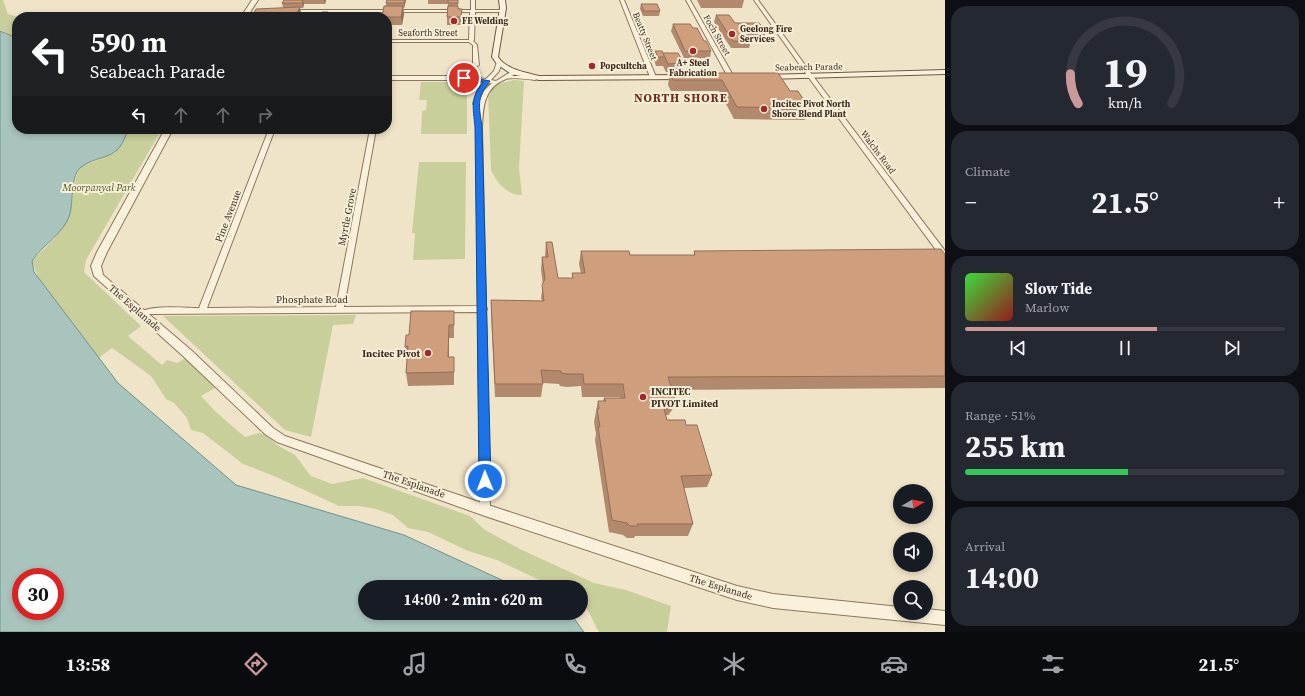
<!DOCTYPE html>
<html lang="en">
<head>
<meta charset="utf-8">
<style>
	:root { --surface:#171b24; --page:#242831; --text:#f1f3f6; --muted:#9ea1a6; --line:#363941; --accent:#cc999b }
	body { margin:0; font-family:"Source Serif 4",serif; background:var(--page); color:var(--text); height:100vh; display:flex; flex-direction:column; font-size:15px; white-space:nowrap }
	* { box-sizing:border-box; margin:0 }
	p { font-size:13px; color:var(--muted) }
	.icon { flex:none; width:22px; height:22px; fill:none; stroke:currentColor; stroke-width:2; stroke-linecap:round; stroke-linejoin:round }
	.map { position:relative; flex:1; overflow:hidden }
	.side { display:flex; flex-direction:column; gap:6px; padding:6px; background:#0d0f14; width:360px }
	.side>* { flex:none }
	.guide { position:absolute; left:12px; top:12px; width:380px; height:122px; border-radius:16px; box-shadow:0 2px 6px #0003; background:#202124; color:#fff; overflow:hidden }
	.needle { width:26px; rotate:81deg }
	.fabs { position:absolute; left:893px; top:484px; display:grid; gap:8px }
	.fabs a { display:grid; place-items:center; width:40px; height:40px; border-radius:50%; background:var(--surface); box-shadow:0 2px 6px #0003; font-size:20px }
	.speed { position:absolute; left:12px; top:568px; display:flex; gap:8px; font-size:20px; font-weight:700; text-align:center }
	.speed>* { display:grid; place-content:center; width:52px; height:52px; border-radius:50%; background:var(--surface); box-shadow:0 2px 6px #0003; line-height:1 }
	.speed .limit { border:6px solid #d22; background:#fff; color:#111 }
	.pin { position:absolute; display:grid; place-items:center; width:34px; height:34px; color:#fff; margin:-17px; border:2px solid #fff; border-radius:50%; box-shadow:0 1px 4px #0007 }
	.me { position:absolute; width:44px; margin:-22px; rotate:359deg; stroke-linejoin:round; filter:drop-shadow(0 0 3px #0008) }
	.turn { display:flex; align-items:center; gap:14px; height:84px; padding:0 12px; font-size:18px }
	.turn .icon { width:52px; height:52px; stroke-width:2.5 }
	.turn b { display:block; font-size:28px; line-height:34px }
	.lanes { display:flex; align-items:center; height:38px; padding:0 12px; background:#0003; justify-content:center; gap:20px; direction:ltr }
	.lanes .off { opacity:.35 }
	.big { font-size:30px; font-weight:700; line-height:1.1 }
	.side .widget { flex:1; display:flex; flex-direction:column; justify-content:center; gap:6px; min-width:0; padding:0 14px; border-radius:16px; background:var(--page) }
	.side .dial { align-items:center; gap:0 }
	.dial svg { height:104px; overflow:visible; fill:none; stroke:var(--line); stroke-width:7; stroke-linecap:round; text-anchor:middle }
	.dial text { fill:var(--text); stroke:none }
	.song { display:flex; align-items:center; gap:12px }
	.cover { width:48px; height:48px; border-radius:6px; background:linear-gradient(135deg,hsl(120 70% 55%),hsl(0 70% 35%)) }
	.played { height:4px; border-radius:2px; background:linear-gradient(90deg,var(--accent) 60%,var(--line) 60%) }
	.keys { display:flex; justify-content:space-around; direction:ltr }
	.heat { display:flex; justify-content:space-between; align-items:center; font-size:22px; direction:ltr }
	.charge { height:6px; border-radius:3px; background:linear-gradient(90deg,#34c759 51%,var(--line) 0) }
	.trip { position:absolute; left:358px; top:580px; width:230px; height:40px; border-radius:20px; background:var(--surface); box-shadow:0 2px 6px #0003; font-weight:700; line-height:40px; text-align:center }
	.dock { display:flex; height:64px; justify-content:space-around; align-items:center; background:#090b0e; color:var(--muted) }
	.dock .icon { width:28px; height:28px }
	.dock .selected { color:var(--accent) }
	.dock b { font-size:18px; color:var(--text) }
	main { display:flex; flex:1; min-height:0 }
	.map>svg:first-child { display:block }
	.green { fill:#c9cf9b }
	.water { fill:#a9c4bc; stroke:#6f938a; fill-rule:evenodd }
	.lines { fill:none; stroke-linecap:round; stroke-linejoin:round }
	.minor-casing { stroke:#8d765c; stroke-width:2 }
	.tertiary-casing { stroke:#8d765c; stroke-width:2 }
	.secondary-casing { stroke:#6f573f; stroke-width:2 }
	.minor { fill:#faf1dc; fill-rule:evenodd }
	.tertiary { fill:#faf1dc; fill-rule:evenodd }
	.secondary { fill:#faf1dc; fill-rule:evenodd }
	.wall { fill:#b2896c }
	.shaded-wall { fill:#916f58 }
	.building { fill:#cf9f7d; stroke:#916f58 }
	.route { fill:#1a73e8; stroke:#114b97 }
	.poi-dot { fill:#9e2a2b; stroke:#f7eed8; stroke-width:1.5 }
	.labels { text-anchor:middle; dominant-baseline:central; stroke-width:4; stroke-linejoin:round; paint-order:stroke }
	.far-poi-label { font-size:9px; font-weight:bold; fill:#3d2e20; stroke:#f7eed8; text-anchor:start }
	.far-street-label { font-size:9px; fill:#3d2e20; stroke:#f7eed8 }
	.park-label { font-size:10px; font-style:italic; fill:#4d5a26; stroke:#f7eed8 }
	.street-label { font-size:10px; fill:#3d2e20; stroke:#f7eed8 }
	.poi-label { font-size:10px; font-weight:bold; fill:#3d2e20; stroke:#f7eed8; text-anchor:end }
	.far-district-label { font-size:12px; font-weight:bold; letter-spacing:1px; fill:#6b2e1e; stroke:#f7eed8 }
</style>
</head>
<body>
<main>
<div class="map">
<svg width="945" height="632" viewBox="0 0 945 632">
	<rect width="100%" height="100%" fill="#f0e4c8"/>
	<g class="green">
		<polygon points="0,0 3,0 8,14 18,17 17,38 0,30"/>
		<path d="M514,80L524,81L519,168L522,195C508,196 496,182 491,170L488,93L497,84Z"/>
		<polygon points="421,82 461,82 467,84 467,134 421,134 422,111 426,110 427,100 419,100"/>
		<path d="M128,129H162L86,260L84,272L141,326L128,336L162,365L167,360L177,363L186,358L217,387L201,396L217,413L245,437L259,433L267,435L277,445L295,455L311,476L332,484L363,478L470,516L485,530L522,550L594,583L626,590L671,606L667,632H599C592,621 590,610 581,602V587H554L497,560L468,551L428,532L408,528L393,515L376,509L359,506H339L274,476L243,464L203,433L191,430L187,418L174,403L166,399L151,376L112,348L99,358L38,277L32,261C45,247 66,231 70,212C74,197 73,182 80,167L115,153Z"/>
		<polygon points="419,162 466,162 465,259 413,260 415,233 412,233"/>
		<polygon points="356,315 353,324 333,325 311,437 285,430 163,316"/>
	</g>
	<path class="water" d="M0,31L17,38V129H128C118,163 103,152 81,167C71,174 73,202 70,214C64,234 43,244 32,261L34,272L118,383L236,485L404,535L517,587H365V613H570L584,632H0ZM21,577H55V611H21Z"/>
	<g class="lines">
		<defs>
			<g id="minor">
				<polygon points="471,0 475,0 475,10 503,10 505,11 503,12 475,12 474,40 473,41 477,45 479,65 476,67 473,65 473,45 469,42 387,42 387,40 469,40 470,12 289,12 287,11 289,10 471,10"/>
				<polygon points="620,0 624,0 656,77 655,78 650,77"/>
				<polygon points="686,0 690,0 734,77 733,78 728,77"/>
				<polygon points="754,0 758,0 813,76 945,251 945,258 942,258 809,78"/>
				<path d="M499,61L502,63L499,71L491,80L496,81L514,70L517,72L512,76H535L538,78L535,80C528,79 512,77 506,79C484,87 483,107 482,127L486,307L487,309L486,311L490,510L489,513L485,515L481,513L480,510L478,312L150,314L142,317L138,314C147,304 186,308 199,308L269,129H275L207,308L336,307L370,129H376L344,307L478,306L476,127L479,104L476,106L473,104L477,91L484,82L464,80H387V76H464L486,79L494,71L497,62ZM489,83H492L484,91L479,102L483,91Z"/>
			</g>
			<g id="tertiary">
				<polygon points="252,0 258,0 247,17 241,17"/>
				<polygon points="165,129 173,129 107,252 101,266 103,275 191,350 273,428 285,436 485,504 737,586 773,594 900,607 900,613 926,613 926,609 945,611 945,625 773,608 737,600 485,516 277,442 265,434 183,356 94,276 91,266 97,252"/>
			</g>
			<g id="secondary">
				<path d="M499,0H505L506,8L498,57C507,70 525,72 539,76L684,75L688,77L684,79L539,80L511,74L497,64L492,57L500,8Z"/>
				<polygon points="945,70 945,74 766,79 762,77 766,75"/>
			</g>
		</defs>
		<use href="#minor" class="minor-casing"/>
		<use href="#tertiary" class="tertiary-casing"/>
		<use href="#secondary" class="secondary-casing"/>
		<use href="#minor" class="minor"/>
		<use href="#tertiary" class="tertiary"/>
		<use href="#secondary" class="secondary"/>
	</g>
	<g class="wall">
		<polygon points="284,0 326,0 325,4 304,4 303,8 300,8 301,14 283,8 282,3"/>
		<polygon points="387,0 406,0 404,8 403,8 404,14 402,25 387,25 386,3"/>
		<polygon points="428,0 458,0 458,8 462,9 461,25 447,25 447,17 448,4 428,4"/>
		<polygon points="697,0 744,0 742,8 701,8"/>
		<polygon points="641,4 660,11 659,16 643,16 640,9"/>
		<polygon points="716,15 735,23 766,31 764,38 749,38 751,41 749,48 731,48 714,22"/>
		<polygon points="673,24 693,28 711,51 710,58 684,58 671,31"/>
		<polygon points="655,51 663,53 684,63 682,72 666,72 663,66 656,66 654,60"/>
		<polygon points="670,73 778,73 790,91 809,108 805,120 734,119 719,91 671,91 668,85"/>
		<polygon points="546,242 558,278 572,278 572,273 581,273 579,264 581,251 630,255 694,255 694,251 945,254 945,388 672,390 675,400 671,412 670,412 669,415 666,415 667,420 686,425 712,475 707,487 684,488 693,524 688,536 635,536 634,538 627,538 623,535 609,532 595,440 596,434 594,422 598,401 603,401 604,398 620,398 620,397 582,397 581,386 567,387 560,386 559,384 543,383 541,397 495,397 491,313 491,300 542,301 541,298 543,285 541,270 542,257 545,257"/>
		<polygon points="454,311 454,338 449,338 449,357 454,370 454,385 408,386 406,373 407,360 406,360 405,347 409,335"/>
	</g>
	<g class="shaded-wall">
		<polygon points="303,0 304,4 303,8 302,3"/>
		<polygon points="324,0 326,0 325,4"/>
		<polygon points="405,0 406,0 404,8 404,3"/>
		<polygon points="403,6 404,14 402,25 401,17"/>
		<polygon points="300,7 301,14 299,17 295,17"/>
		<polygon points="328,12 329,17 326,17"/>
		<polygon points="449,325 449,370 448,357"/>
	</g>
	<g class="building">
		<polygon points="284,0 303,0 302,3 282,3"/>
		<polygon points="387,0 405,0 404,3 386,3"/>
		<rect x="448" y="0" width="10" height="3"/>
		<polygon points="641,4 657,4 660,11 644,11"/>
		<polygon points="384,6 403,6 401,17 382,17"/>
		<polygon points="448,6 458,6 458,9 462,9 461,17 447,17"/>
		<polygon points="300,7 295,17 252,17 256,9"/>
		<polygon points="322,12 328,12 326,17 320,17"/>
		<polygon points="716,15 729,15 735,23 759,23 766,31 747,31 749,36 748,36 751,41 733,41"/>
		<polygon points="673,24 690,24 693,28 697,28 704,41 706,41 711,51 685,51"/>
		<polygon points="655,51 662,51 665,57 658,57"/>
		<polygon points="663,53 678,53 684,63 668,64"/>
		<polygon points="670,73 778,73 790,91 798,91 809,108 737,107 722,80 673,80"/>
		<polygon points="546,242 552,242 558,278 573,278 572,273 585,273 581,251 629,251 630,255 695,255 694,251 941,249 945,254 945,376 668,377 675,400 672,400 673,402 662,402 667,420 685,420 686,425 697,425 712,475 681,476 693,524 637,524 638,526 630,526 627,523 612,520 598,427 600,427 597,409 599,409 598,401 606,401 604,398 625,398 623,384 584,384 583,374 568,374 561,373 561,371 541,370 543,384 495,384 491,300 544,301 542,285 545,279 542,257 548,257"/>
		<polygon points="411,311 454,311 454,325 449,325 448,357 454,357 454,372 406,373 408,346 405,347 406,335 409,335"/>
	</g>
	<path class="route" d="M464,76L490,81C476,99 479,105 482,127L491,481L489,484L485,486L481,484L479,481L475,127C473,106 470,99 483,82L462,79L461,78Z"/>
	<g class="poi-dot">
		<circle cx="454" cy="21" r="4"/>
		<circle cx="732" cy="34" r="4"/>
		<circle cx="693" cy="51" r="4"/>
		<circle cx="592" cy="66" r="4"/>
		<circle cx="764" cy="109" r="4"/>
		<circle cx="428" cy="353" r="4"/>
		<circle cx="643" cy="397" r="4"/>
	</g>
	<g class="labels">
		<g class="far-poi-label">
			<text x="462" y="21">FE Welding</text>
			<text x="740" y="29">Geelong Fire<tspan x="740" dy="10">Services</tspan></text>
			<text x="693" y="63" text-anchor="middle">A+ Steel<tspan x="693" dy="10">Fabrication</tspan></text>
			<text x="600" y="66">Popcultcha</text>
			<text x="772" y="104">Incitec Pivot North<tspan x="772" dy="10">Shore Blend Plant</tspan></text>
		</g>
		<g class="far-street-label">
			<text x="428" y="33">Seaforth Street</text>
			<text transform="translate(717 35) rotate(60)">Foch Street</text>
			<text transform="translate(645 36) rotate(68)">Beatty Street</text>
			<text transform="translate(809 67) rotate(-1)">Seabeach Parade</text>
			<text transform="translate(878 152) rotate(53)">Walchs Road</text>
		</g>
		<g class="park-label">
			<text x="99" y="187">Moorpanyal Park</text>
		</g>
		<g class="street-label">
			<text transform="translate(228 216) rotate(-69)">Pine Avenue</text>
			<text transform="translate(347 217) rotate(-79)">Myrtle Grove</text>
			<text x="312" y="299">Phosphate Road</text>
			<text transform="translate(135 308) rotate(41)">The Esplanade</text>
			<text transform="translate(414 484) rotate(19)">The Esplanade</text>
			<text transform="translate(721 587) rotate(17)">The Esplanade</text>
		</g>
		<g class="poi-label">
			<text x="420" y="353">Incitec Pivot</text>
			<text x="651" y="391" text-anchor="start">INCITEC<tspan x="651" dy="12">PIVOT Limited</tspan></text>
		</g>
		<g class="far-district-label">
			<text x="681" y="98">NORTH SHORE</text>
		</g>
	</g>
</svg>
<div class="fabs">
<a><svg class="needle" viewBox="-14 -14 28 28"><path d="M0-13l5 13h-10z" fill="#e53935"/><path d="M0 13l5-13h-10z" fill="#9ea1a6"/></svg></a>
<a><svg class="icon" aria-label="sound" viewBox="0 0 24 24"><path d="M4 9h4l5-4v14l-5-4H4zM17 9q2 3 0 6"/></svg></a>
<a><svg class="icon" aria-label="search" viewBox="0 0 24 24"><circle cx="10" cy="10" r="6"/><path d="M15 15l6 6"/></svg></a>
</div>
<div class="speed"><div class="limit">30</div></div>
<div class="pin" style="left:464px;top:78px;background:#d93025"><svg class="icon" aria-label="arrive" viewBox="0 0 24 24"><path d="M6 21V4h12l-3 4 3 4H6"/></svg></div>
<svg class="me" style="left:485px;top:481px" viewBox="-20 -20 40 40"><circle r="17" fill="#1a73e8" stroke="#fff" stroke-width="3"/><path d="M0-11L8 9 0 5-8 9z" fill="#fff"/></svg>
<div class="trip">14:00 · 2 min · 620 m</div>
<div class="guide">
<div class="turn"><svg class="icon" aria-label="left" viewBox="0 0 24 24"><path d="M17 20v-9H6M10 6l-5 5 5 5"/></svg><div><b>590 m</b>Seabeach Parade</div></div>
<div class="lanes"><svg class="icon" aria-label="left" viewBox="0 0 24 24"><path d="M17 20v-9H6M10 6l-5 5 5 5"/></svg><svg class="icon off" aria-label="ahead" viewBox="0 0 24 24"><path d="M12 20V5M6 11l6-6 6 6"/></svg><svg class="icon off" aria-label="ahead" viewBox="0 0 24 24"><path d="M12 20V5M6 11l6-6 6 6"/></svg><svg class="icon off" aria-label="right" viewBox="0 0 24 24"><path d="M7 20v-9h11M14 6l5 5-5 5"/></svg></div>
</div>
</div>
<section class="side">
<div class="widget dial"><svg viewBox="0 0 100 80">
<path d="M14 69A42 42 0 1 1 86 69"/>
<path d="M14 69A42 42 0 0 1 8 46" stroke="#cc999b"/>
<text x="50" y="56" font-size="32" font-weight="700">19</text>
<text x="50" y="72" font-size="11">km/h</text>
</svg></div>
<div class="widget"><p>Climate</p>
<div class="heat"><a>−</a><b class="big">21.5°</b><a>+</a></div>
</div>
<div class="widget">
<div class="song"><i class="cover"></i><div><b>Slow Tide</b><p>Marlow</p></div></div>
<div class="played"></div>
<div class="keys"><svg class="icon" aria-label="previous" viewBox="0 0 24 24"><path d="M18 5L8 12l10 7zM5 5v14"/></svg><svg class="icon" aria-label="pause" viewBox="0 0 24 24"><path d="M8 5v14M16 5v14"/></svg><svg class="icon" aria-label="next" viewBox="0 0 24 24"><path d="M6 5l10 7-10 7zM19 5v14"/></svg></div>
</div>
<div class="widget"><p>Range · 51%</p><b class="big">255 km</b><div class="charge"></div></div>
<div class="widget"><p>Arrival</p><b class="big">14:00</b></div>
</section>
</main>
<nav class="dock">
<b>13:58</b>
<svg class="icon selected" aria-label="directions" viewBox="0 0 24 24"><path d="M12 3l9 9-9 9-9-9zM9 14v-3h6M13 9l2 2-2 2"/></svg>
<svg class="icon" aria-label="music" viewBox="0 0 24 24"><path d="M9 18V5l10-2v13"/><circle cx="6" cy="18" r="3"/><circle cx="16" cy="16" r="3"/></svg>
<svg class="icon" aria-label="phone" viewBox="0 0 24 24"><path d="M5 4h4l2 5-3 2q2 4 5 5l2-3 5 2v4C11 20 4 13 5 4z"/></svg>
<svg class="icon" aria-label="climate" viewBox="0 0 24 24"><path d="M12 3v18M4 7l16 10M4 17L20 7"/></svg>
<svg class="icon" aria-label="car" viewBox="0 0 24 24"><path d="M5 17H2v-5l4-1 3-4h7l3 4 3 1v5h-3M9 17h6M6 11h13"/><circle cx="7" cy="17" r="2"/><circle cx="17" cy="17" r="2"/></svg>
<svg class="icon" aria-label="filters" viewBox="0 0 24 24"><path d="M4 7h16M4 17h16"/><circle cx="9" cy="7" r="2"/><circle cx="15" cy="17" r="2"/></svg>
<b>21.5°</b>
</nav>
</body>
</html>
